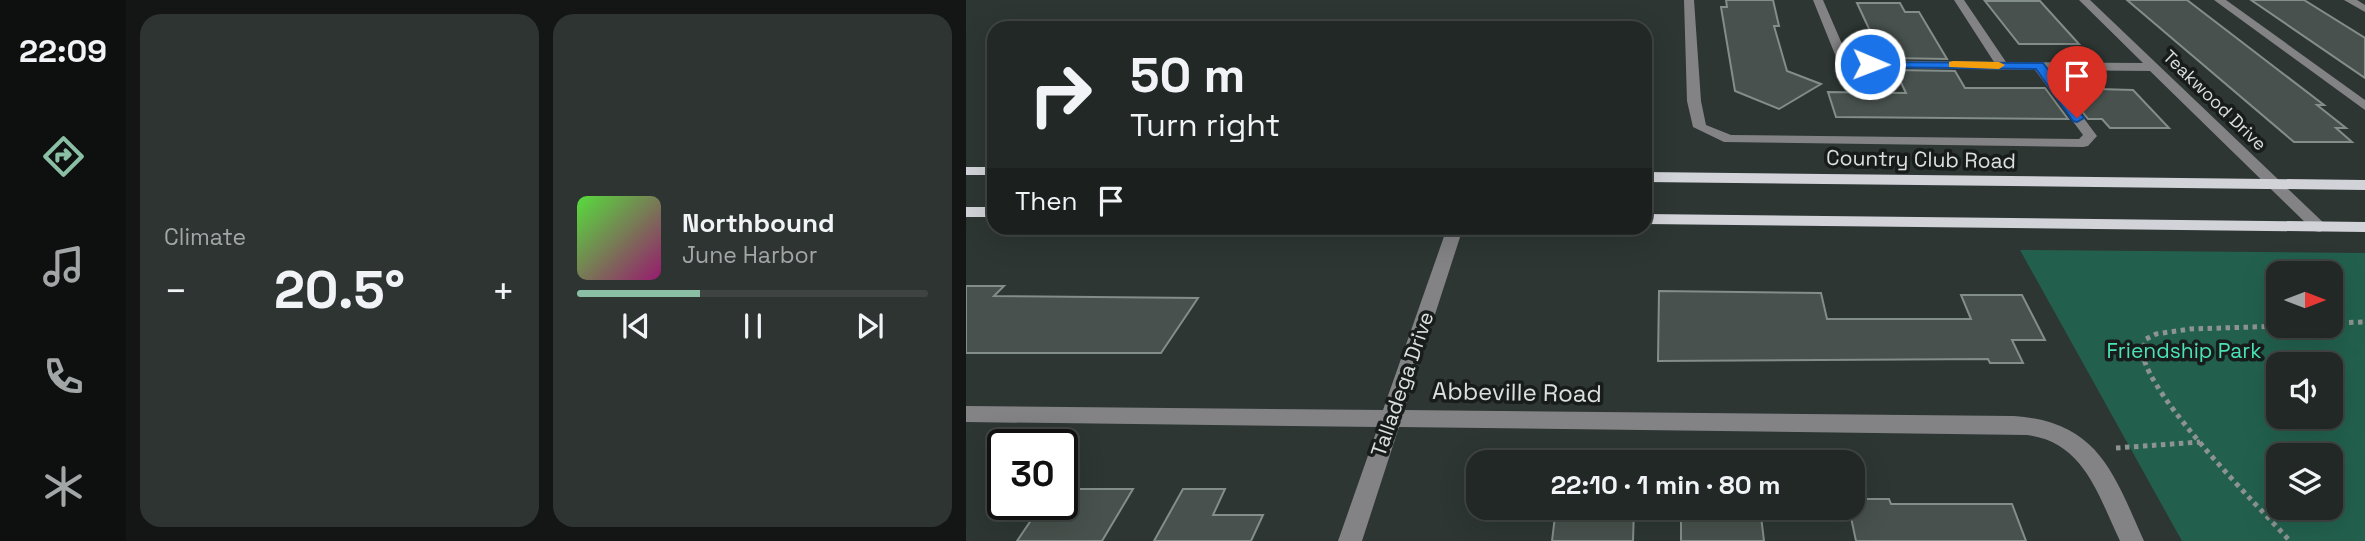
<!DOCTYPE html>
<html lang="en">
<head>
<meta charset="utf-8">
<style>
	:root { --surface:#222826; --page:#2e3432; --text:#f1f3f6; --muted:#a2a6a7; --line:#3f4443; --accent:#8abfa5 }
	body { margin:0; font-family:"Space Grotesk",sans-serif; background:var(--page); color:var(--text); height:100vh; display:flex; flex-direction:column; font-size:26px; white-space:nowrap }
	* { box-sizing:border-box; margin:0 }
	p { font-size:23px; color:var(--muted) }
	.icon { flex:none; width:38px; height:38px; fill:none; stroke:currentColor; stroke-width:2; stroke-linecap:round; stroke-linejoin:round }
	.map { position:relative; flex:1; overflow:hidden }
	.details { display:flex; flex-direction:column; gap:14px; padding:14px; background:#131615; width:840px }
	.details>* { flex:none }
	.top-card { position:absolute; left:21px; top:21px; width:665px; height:214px; border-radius:21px; box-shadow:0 7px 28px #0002,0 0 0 2px var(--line); background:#222826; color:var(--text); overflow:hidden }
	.needle { width:46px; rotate:90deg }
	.controls { position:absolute; left:1300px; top:261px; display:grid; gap:14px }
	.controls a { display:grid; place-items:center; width:77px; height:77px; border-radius:14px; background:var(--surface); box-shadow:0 7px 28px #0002,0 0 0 2px var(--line); font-size:35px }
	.speed { position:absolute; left:21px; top:429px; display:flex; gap:14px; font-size:35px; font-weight:700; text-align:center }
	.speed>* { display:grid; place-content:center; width:91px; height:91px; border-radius:50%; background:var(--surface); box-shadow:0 7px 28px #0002,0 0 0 2px var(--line); line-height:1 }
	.speed .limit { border:4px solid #111; border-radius:10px; background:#fff; color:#111 }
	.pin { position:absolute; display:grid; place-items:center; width:60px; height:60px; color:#fff; margin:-72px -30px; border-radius:50% 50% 50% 0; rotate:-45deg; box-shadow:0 0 7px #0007 }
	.pin .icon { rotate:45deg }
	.me { position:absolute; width:77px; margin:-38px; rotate:91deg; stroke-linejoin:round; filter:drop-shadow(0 0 5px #0008) }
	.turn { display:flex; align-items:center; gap:24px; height:147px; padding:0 28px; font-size:32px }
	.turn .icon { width:91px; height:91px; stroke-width:2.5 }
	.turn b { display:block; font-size:49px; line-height:60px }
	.then { display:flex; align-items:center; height:66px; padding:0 28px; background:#0003; gap:14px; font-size:26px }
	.big { font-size:52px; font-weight:700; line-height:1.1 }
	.details .tile { flex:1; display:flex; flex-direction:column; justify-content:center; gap:10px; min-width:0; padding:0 24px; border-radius:21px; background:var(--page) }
	.song { display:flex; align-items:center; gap:21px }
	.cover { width:84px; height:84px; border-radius:10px; background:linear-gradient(135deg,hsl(110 70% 55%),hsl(320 70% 35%)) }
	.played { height:7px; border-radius:4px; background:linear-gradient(90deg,var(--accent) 35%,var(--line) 35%) }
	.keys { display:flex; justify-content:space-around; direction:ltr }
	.heat { display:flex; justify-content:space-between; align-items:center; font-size:38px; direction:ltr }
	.details .tiles { flex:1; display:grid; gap:14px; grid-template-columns:repeat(2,1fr) }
	.trip { position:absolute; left:500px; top:450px; width:399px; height:70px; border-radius:21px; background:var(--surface); box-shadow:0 7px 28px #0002,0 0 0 2px var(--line); font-weight:700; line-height:70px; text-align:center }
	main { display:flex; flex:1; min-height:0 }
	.dock { display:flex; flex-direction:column; width:126px; justify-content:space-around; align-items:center; background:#0e100f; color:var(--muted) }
	.dock .icon { width:49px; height:49px }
	.dock .current { color:var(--accent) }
	.dock b { font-size:32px; color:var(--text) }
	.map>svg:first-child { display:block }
	.green { fill:#22604d; fill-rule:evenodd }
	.building { fill:#48514d; stroke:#838d89; stroke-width:2 }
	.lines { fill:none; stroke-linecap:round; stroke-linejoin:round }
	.path { stroke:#8c9391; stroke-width:5; stroke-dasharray:4.5 4.5; stroke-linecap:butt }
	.minor { fill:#838386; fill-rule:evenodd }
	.major { fill:#d2d2d9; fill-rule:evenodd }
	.route { fill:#1a73e8; stroke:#114b97; stroke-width:2 }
	.slow { fill:#f59e0b }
	.labels { text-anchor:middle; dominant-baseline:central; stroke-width:7; stroke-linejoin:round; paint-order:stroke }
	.far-street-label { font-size:18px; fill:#dbe0de; stroke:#181c1b }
	.street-label { font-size:21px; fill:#dbe0de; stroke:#181c1b }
	.park-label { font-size:21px; fill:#4be2b7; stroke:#181c1b }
	.near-street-label { font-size:24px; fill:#dbe0de; stroke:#181c1b }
</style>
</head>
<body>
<main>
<nav class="dock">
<b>22:09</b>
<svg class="icon current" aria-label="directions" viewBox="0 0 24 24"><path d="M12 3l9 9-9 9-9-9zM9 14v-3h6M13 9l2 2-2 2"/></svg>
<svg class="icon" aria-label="music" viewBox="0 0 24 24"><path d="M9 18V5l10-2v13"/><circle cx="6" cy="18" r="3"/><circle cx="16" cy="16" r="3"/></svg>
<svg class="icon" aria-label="phone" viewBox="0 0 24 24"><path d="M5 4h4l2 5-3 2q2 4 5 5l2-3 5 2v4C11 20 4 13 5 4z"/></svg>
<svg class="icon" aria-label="climate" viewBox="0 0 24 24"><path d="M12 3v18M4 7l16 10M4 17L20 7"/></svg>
</nav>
<section class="details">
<div class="tiles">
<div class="tile"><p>Climate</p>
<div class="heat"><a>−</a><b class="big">20.5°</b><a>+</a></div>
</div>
<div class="tile">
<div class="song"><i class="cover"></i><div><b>Northbound</b><p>June Harbor</p></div></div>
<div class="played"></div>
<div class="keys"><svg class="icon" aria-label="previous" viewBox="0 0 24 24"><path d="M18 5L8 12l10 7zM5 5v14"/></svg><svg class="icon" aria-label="pause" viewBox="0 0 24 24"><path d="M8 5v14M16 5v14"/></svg><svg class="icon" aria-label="next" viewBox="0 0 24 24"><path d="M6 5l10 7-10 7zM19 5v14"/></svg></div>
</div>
</div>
</section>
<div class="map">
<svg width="1399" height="541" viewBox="0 0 1399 541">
	<rect width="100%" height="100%" fill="#2d3633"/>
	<path class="green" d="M1054,250L1399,253V541H1216ZM1312,273H1365V326H1312ZM1312,364H1365V416H1312ZM1312,455H1365V508H1312Z"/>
	<g class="building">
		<polygon points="760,0 807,0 813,26 808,26 821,71 855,84 813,109 769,91 755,7 761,7"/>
		<polygon points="1161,0 1221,0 1358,105 1351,105 1380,128 1370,128 1386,142 1328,142"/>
		<polygon points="1285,0 1338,0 1399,38 1399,78"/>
		<polygon points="1019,1 1074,1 1113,44 1053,44"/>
		<polygon points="891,3 934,3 939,12 953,12 981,59 923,58 917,46 911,46"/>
		<polygon points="929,70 989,71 999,88 1079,88 1102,119 870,117 862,92 940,93"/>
		<polygon points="1098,88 1167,90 1203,128 1144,128 1136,119 1122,119"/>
		<polygon points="0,286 38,286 28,296 232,298 195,353 0,353"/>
		<polygon points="693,291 855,293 861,319 1005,319 995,295 1056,295 1079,340 1046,340 1057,363 1024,363 1022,359 692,361"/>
		<polygon points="96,489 167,489 136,541 51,541 76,504 96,504"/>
		<polygon points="217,489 259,489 247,515 297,515 285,541 188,541"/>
		<polygon points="887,499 923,499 925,504 1046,504 1060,541 890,541 883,508 887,508"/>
		<polygon points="590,508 668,508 667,541 586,541"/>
		<polygon points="715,508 794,508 798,541 715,541"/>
	</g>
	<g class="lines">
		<g class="path">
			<polyline points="1365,323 1399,322"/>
			<path d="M1318,326L1224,329L1190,334L1180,339C1179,344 1177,350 1177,355C1185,399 1291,505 1324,541"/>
			<polyline points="1150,448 1234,442"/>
		</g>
		<g class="minor">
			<polygon points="718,0 728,0 735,101 740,125 765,135 1113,139 1117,135 1069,70 874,67 847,0 857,0 883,60 1028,62 988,0 998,0 1040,62 1177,63 1113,0 1124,0 1362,227 1354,232 1348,231 1184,71 1082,70 1131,136 1122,146 1117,147 758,142 727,127 721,101"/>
			<polygon points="1248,0 1260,0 1399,100 1399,110"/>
			<polygon points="1378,0 1391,0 1399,5 1399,12"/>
			<path d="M481,228H497L438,410L1048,416C1132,422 1147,472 1178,541H1154C1132,495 1118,442 1061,435L433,427L396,541H372L412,427L0,422V406L417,410Z"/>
		</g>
		<g class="major">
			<rect x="0" y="167" width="28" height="8"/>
			<polygon points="679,172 1399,180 1399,190 679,182"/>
			<rect x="0" y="207" width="28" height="10"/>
			<polygon points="679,214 1399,222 1399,232 679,224"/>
		</g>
	</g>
	<polygon class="route" points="900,62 1077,63 1118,118 1111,122 1107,121 1070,69 904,67 899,64"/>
	<polygon class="slow" points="987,61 1033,62 1039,65 1033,69 983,67 983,62"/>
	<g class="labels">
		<g class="far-street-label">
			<text transform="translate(1249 100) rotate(44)">Teakwood Drive</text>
		</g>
		<g class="street-label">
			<text transform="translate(955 159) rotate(1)">Country Club Road</text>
			<text transform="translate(436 384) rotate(-71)">Talladega Drive</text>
		</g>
		<g class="park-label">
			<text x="1218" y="350">Friendship Park</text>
		</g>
		<g class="near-street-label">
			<text transform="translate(551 392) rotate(1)">Abbeville Road</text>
		</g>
	</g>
</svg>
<div class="controls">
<a><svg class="needle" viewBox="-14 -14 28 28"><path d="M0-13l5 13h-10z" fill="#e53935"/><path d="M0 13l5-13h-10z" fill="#a2a6a7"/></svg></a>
<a><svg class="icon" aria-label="sound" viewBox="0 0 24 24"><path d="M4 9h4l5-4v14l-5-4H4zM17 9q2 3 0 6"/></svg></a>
<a><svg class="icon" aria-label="layers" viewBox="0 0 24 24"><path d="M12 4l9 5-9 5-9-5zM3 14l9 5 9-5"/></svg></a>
</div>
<div class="speed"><div class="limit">30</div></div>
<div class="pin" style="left:1111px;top:118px;background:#d93025"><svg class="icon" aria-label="arrive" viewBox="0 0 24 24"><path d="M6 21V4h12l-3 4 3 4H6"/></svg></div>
<svg class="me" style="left:904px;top:64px" viewBox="-20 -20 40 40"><circle r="17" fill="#1a73e8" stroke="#fff" stroke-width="3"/><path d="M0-11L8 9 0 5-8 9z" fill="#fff"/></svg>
<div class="trip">22:10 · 1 min · 80 m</div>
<div class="top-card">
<div class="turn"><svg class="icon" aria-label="right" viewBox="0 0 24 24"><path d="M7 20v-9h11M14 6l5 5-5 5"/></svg><div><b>50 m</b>Turn right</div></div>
<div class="then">Then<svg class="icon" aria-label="arrive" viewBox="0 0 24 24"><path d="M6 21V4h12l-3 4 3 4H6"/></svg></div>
</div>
</div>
</main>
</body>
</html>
